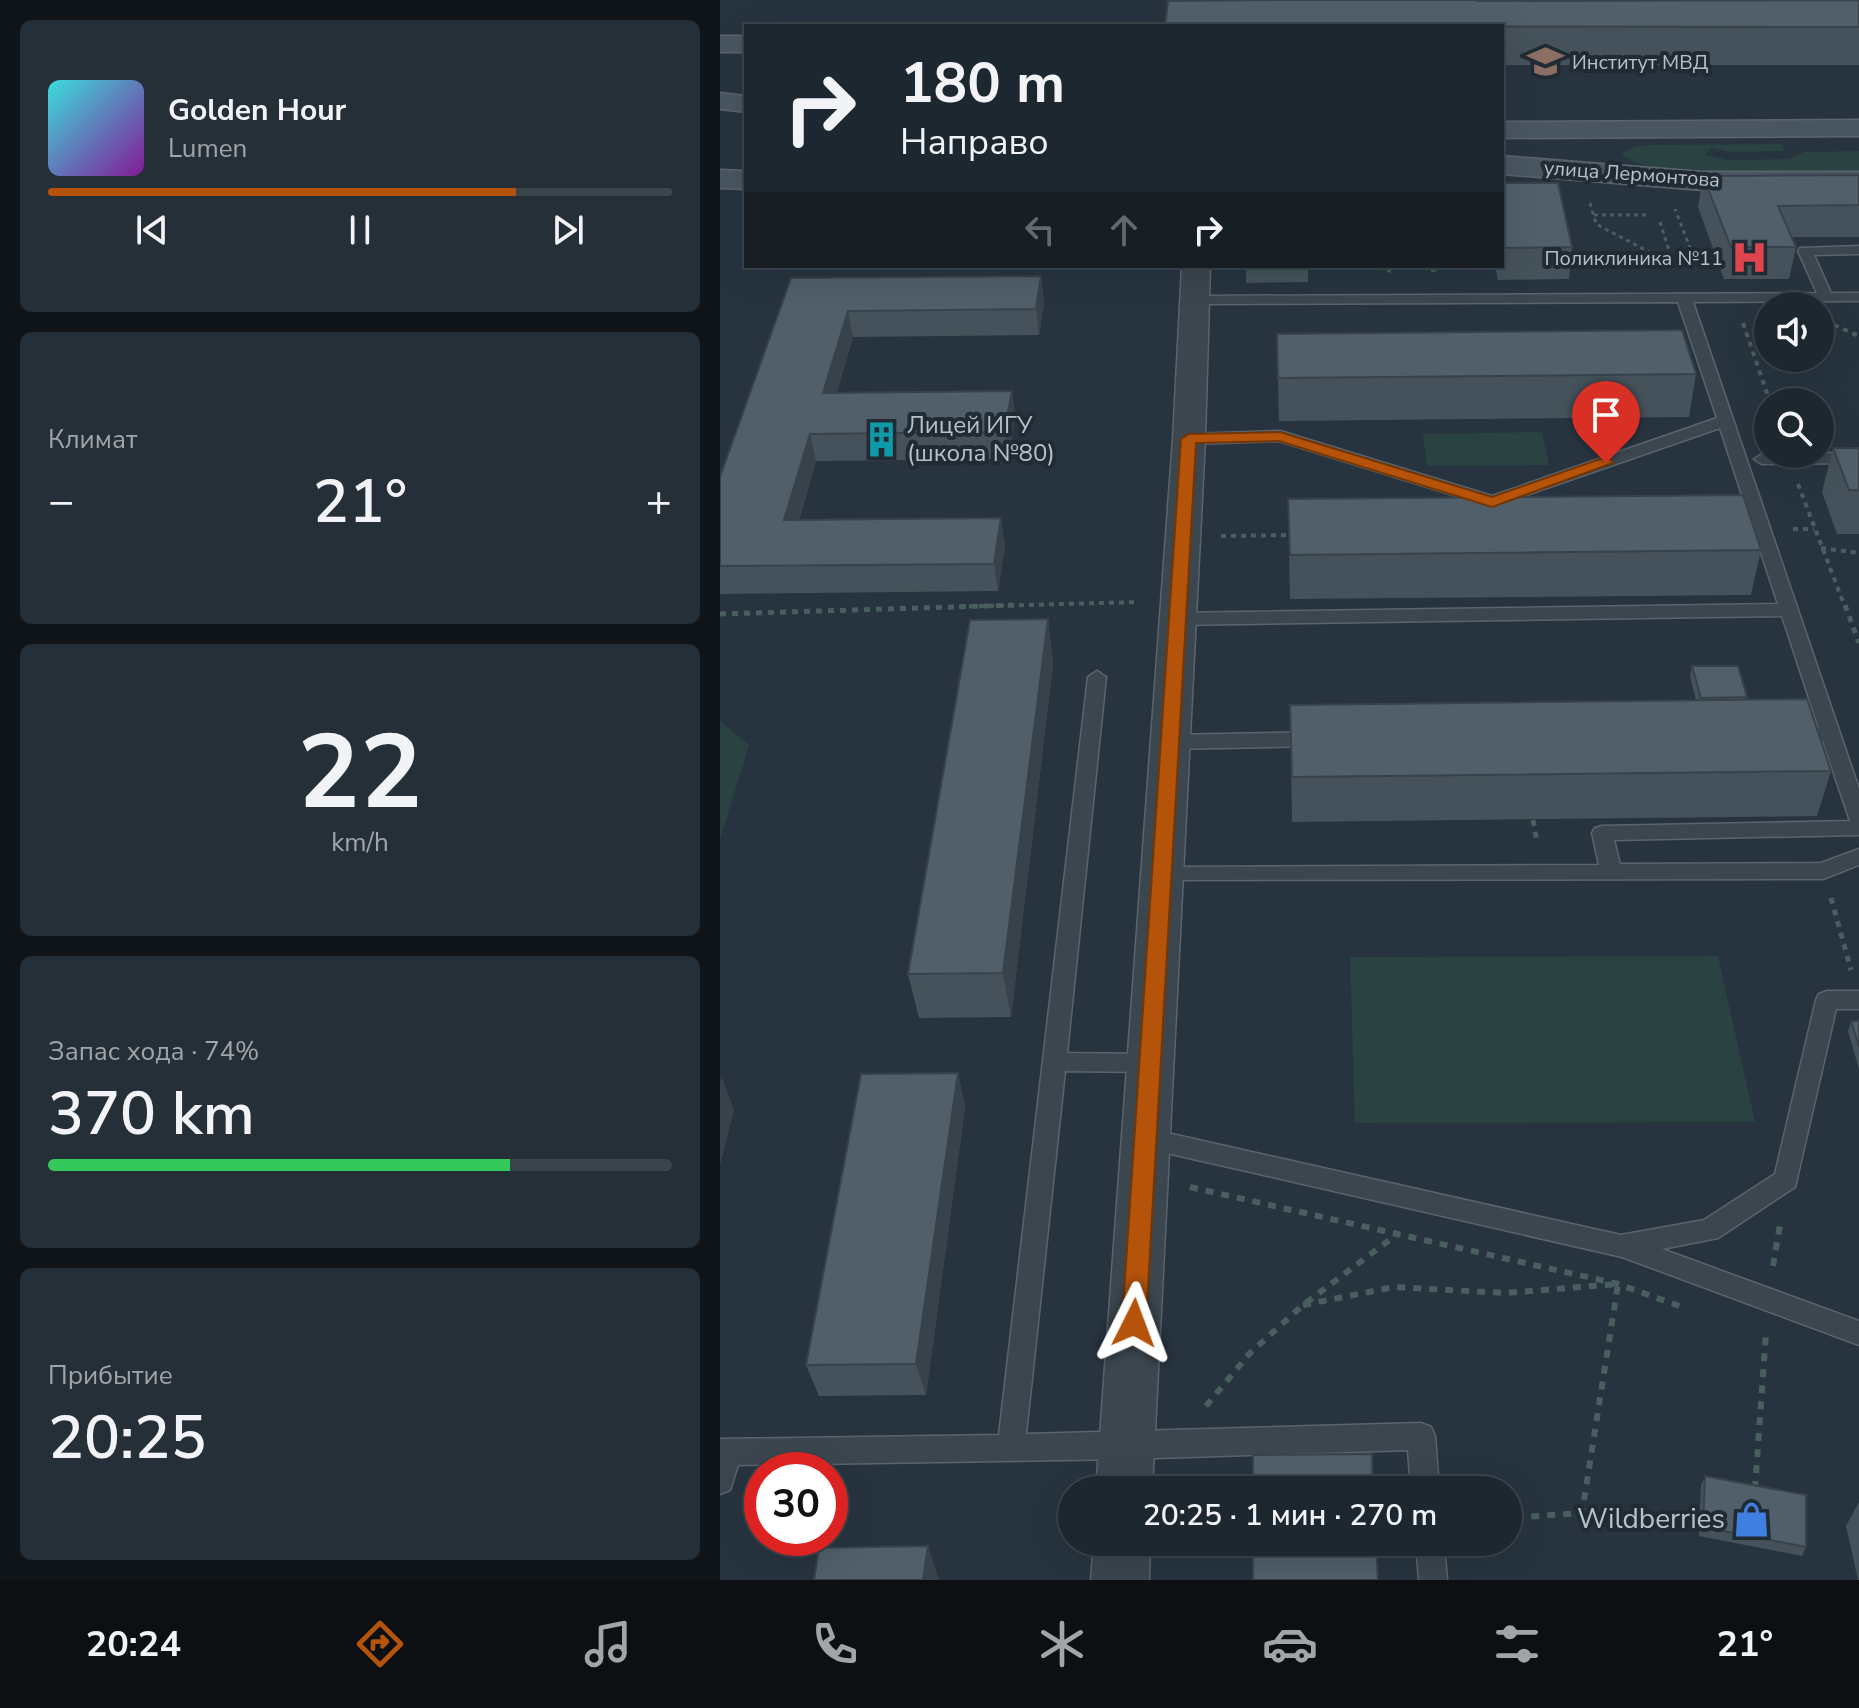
<!DOCTYPE html>
<html lang="ru">
<head>
<meta charset="utf-8">
<style>
	:root { --surface:#1d272f; --page:#252f37; --text:#f1f3f6; --muted:#a0a5aa; --line:#3b444b; --accent:#b45309 }
	body { margin:0; font-family:"Nunito Sans",sans-serif; background:var(--page); color:var(--text); height:100vh; display:flex; flex-direction:column; font-size:30px; white-space:nowrap }
	* { box-sizing:border-box; margin:0 }
	p { font-size:26px; color:var(--muted) }
	.icon { flex:none; width:44px; height:44px; fill:none; stroke:currentColor; stroke-width:2; stroke-linecap:round; stroke-linejoin:round }
	.map { position:relative; flex:1; overflow:hidden }
	.drawer { display:flex; flex-direction:column; gap:20px; padding:20px; background:#10151a; width:720px }
	.drawer>* { flex:none }
	.top-card { position:absolute; left:24px; top:24px; width:760px; height:244px; border-radius:0px; box-shadow:0 8px 32px #0002,0 0 0 2px var(--line); background:#1d272f; color:var(--text); overflow:hidden }
	.tools { position:absolute; left:1034px; top:292px; display:grid; gap:16px }
	.tools a { display:grid; place-items:center; width:80px; height:80px; border-radius:50%; background:var(--surface); box-shadow:0 8px 32px #0002,0 0 0 2px var(--line); font-size:40px }
	.speed { position:absolute; left:24px; top:1452px; display:flex; gap:16px; font-size:40px; font-weight:700; text-align:center }
	.speed>* { display:grid; place-content:center; width:104px; height:104px; border-radius:50%; background:var(--surface); box-shadow:0 8px 32px #0002,0 0 0 2px var(--line); line-height:1 }
	.speed .limit { border:12px solid #d22; background:#fff; color:#111 }
	.pin { position:absolute; display:grid; place-items:center; width:68px; height:68px; color:#fff; margin:-82px -34px; border-radius:50% 50% 50% 0; rotate:-45deg; box-shadow:0 0 8px #0007 }
	.pin .icon { rotate:45deg }
	.me { position:absolute; width:88px; margin:-44px; rotate:3deg; stroke-linejoin:round; filter:drop-shadow(0 0 6px #0008) }
	.turn { display:flex; align-items:center; gap:28px; height:168px; padding:0 24px; font-size:36px }
	.turn .icon { width:104px; height:104px; stroke-width:2.5 }
	.turn b { display:block; font-size:56px; line-height:68px }
	.lanes { display:flex; align-items:center; height:76px; padding:0 24px; background:#0003; justify-content:center; gap:40px; direction:ltr }
	.lanes .off { opacity:.35 }
	.big { font-size:60px; font-weight:600; line-height:1.1 }
	.drawer .tile { flex:1; display:flex; flex-direction:column; justify-content:center; gap:12px; min-width:0; padding:0 28px; border-radius:12px; background:var(--page) }
	.drawer .dial { align-items:center; gap:0 }
	.dial b { font-size:104px; line-height:1 }
	.song { display:flex; align-items:center; gap:24px }
	.cover { width:96px; height:96px; border-radius:12px; background:linear-gradient(135deg,hsl(180 70% 55%),hsl(290 70% 35%)) }
	.played { height:8px; border-radius:4px; background:linear-gradient(90deg,var(--accent) 75%,var(--line) 75%) }
	.keys { display:flex; justify-content:space-around; direction:ltr }
	.heat { display:flex; justify-content:space-between; align-items:center; font-size:44px; direction:ltr }
	.charge { height:12px; border-radius:6px; background:linear-gradient(90deg,#34c759 74%,var(--line) 0) }
	.trip { position:absolute; left:338px; top:1476px; width:464px; height:80px; border-radius:40px; background:var(--surface); box-shadow:0 8px 32px #0002,0 0 0 2px var(--line); font-weight:600; line-height:80px; text-align:center }
	.tab-bar { display:flex; height:128px; justify-content:space-around; align-items:center; background:#0c1013; color:var(--muted) }
	.tab-bar .icon { width:56px; height:56px }
	.tab-bar .selected { color:var(--accent) }
	.tab-bar b { font-size:36px; color:var(--text) }
	main { display:flex; flex:1; min-height:0 }
	.map>svg:first-child { display:block }
	.green { fill:#2a4241 }
	.lines { fill:none; stroke-linecap:round; stroke-linejoin:round }
	.lane-casing { stroke:#59646d; stroke-width:3 }
	.street-casing { stroke:#59646d; stroke-width:3 }
	.secondary-casing { stroke:#59646d; stroke-width:3 }
	.path-far3 { stroke:#495e5e; stroke-width:3; stroke-dasharray:4 4; stroke-linecap:butt }
	.path-far2 { stroke:#495e5e; stroke-width:4; stroke-dasharray:5 5; stroke-linecap:butt }
	.path-far1 { stroke:#495e5e; stroke-width:5; stroke-dasharray:6 6; stroke-linecap:butt }
	.path { stroke:#495e5e; stroke-width:6; stroke-dasharray:8 8; stroke-linecap:butt }
	.lane { fill:#3b464f; fill-rule:evenodd }
	.street { fill:#3b464f; fill-rule:evenodd }
	.secondary { fill:#495662; fill-rule:evenodd }
	.wall { fill:#45525b }
	.shaded-wall { fill:#38424a }
	.building { fill:#505f6a; stroke:#38424a; stroke-width:2 }
	.route { fill:#b45309; stroke:#753606; stroke-width:2 }
	.labels { text-anchor:middle; dominant-baseline:central; stroke-width:8; stroke-linejoin:round; paint-order:stroke }
	.far-poi-label { font-size:20px; fill:#b7c1ca; stroke:#202b34; text-anchor:start }
	.far-street-label { font-size:20px; fill:#b7c1ca; stroke:#202b34 }
	.poi-label { font-size:24px; fill:#b7c1ca; stroke:#202b34; text-anchor:start }
	.near-poi-label { font-size:28px; fill:#b7c1ca; stroke:#202b34; text-anchor:end }
</style>
</head>
<body>
<main>
<section class="drawer">
<div class="tile">
<div class="song"><i class="cover"></i><div><b>Golden Hour</b><p>Lumen</p></div></div>
<div class="played"></div>
<div class="keys"><svg class="icon" aria-label="previous" viewBox="0 0 24 24"><path d="M18 5L8 12l10 7zM5 5v14"/></svg><svg class="icon" aria-label="pause" viewBox="0 0 24 24"><path d="M8 5v14M16 5v14"/></svg><svg class="icon" aria-label="next" viewBox="0 0 24 24"><path d="M6 5l10 7-10 7zM19 5v14"/></svg></div>
</div>
<div class="tile"><p>Климат</p>
<div class="heat"><a>−</a><b class="big">21°</b><a>+</a></div>
</div>
<div class="tile dial"><b>22</b><p>km/h</p></div>
<div class="tile"><p>Запас хода · 74%</p><b class="big">370 km</b><div class="charge"></div></div>
<div class="tile"><p>Прибытие</p><b class="big">20:25</b></div>
</section>
<div class="map">
<svg width="1139" height="1580" viewBox="0 0 1139 1580">
	<rect width="100%" height="100%" fill="#27343f"/>
	<g class="green">
		<path d="M1062,144L1065,151L1010,152L991,148L985,155L1007,160L1069,159L1084,152L1139,151V171C1100,172 919,183 902,153L916,146L929,145Z"/>
		<polygon points="822,432 829,465 707,466 703,434"/>
		<polygon points="0,721 29,745 0,840"/>
		<polygon points="998,956 1035,1122 635,1123 630,957"/>
	</g>
	<g class="lines">
		<defs>
			<g id="lane">
				<polygon points="1139,246 1139,254 1094,255 1111,293 1139,293 1139,301 973,302 1139,789 1139,835 894,840 900,864 1101,863 1139,849 1139,865 1103,879 433,880 430,875 433,870 440,867 879,865 872,833 875,828 882,826 1130,821 1103,741 1074,742 1064,735 1074,728 1099,728 1062,616 455,625 446,619 455,613 1058,604 1000,428 772,507 559,441 469,444 461,439 469,434 560,431 772,496 997,418 958,302 474,304 467,300 474,296 1097,293 1078,251 1080,248"/>
				<polygon points="1139,453 1139,463 1042,464 1034,459 1042,454"/>
				<polygon points="377,671 386,677 347,1053 429,1054 437,1056 441,1063 437,1070 429,1072 345,1071 306,1434 701,1423 711,1427 715,1436 719,1490 691,1490 688,1450 406,1459 18,1465 10,1490 0,1494 0,1439 279,1435 368,677"/>
				<polygon points="598,732 608,739 598,746 450,749 440,742 450,735"/>
				<polygon points="1107,991 1139,991 1139,1009 1116,1009 1075,1187 998,1238 942,1249 1139,1321 1139,1345 902,1257 425,1148 417,1145 413,1138 417,1131 425,1128 901,1235 984,1220 1055,1174 1096,1000 1099,994"/>
				<polygon points="696,1542 724,1542 727,1580 699,1580"/>
			</g>
			<g id="street">
				<polygon points="462,266 490,266 485,439 432,1490 376,1490 453,439"/>
				<polygon points="374,1542 430,1542 429,1580 371,1580"/>
			</g>
			<g id="secondary">
				<rect x="0" y="36" width="26" height="16"/>
				<polygon points="0,93 26,96 26,112 0,109"/>
				<polygon points="1139,120 1139,136 782,138 782,122"/>
				<polygon points="782,156 983,172 1139,172 1139,190 983,190 782,174"/>
				<polygon points="0,170 26,171 26,189 0,188"/>
			</g>
		</defs>
		<use href="#lane" class="lane-casing"/>
		<use href="#street" class="street-casing"/>
		<use href="#secondary" class="secondary-casing"/>
		<g class="path-far3">
			<polyline points="870,203 876,224 954,265 972,253 955,209"/>
			<polyline points="874,215 926,215"/>
			<polyline points="940,222 954,266"/>
			<polyline points="656,266 664,269"/>
			<polyline points="716,269 722,266"/>
		</g>
		<g class="path-far2">
			<polyline points="658,267 671,271"/>
			<polyline points="711,271 721,267"/>
			<polyline points="1023,323 1050,402"/>
			<polyline points="1114,325 1139,336"/>
			<polyline points="1078,484 1125,607"/>
			<polyline points="1073,529 1094,529"/>
			<polyline points="501,536 575,535"/>
			<polyline points="1101,548 1139,553"/>
			<polyline points="229,607 419,602"/>
		</g>
		<g class="path-far1">
			<polyline points="1125,605 1139,643"/>
			<polyline points="0,614 299,605"/>
			<polyline points="813,820 817,842"/>
			<polyline points="1111,898 1131,970"/>
		</g>
		<g class="path">
			<polyline points="470,1187 898,1284 965,1308"/>
			<polyline points="1053,1266 1060,1225"/>
			<polyline points="583,1305 674,1287 785,1293 898,1284 862,1513 788,1518"/>
			<polyline points="486,1406 530,1353 583,1305 676,1235"/>
			<polyline points="1035,1489 1046,1332"/>
		</g>
		<use href="#lane" class="lane"/>
		<use href="#street" class="street"/>
		<use href="#secondary" class="secondary"/>
	</g>
	<g class="wall">
		<polygon points="685,0 757,0 758,1 1139,0 1139,65 782,65 782,26 486,1"/>
		<polygon points="1139,175 1139,237 1072,237 1076,247 1069,279 1004,279 978,207 983,176"/>
		<polygon points="782,183 852,247 849,279 778,280 775,266 782,266"/>
		<polygon points="526,266 588,266 588,282 526,283"/>
		<polygon points="321,276 324,302 319,335 133,337 117,392 292,391 295,417 288,459 96,461 79,520 281,518 285,546 278,591 0,594 0,477 71,278"/>
		<polygon points="557,334 976,374 969,417 559,421"/>
		<polygon points="1113,448 1139,448 1139,534 1117,534 1102,492"/>
		<polygon points="568,499 1041,550 1031,595 570,599"/>
		<polygon points="328,619 333,664 291,1017 199,1018 188,974"/>
		<polygon points="972,666 1027,697 1027,700 1111,771 1097,816 572,822 570,705 976,700 970,676"/>
		<polygon points="1131,1021 1139,1021 1139,1069 1128,1031"/>
		<polygon points="238,1073 245,1107 206,1395 99,1396 86,1365"/>
		<polygon points="985,1476 1086,1547 1082,1556 979,1536 981,1485"/>
		<polygon points="1139,1502 1139,1580 1138,1580 1126,1526"/>
	</g>
	<g class="shaded-wall">
		<polygon points="321,276 324,302 319,335 316,309"/>
		<polygon points="128,311 133,337 109,419 103,393"/>
		<polygon points="292,391 295,417 288,459 284,432"/>
		<polygon points="90,434 96,461 70,548 64,520"/>
		<polygon points="281,518 285,546 278,591 274,564"/>
		<polygon points="328,619 333,664 291,1017 283,973"/>
		<polygon points="238,1073 245,1107 206,1395 196,1364"/>
		<polygon points="2,1077 14,1111 0,1165 0,1083"/>
		<polygon points="208,1546 219,1580 203,1580"/>
	</g>
	<g class="building">
		<polygon points="558,0 757,0 758,1 1139,0 1139,27 445,26 448,1"/>
		<polygon points="1139,175 1139,205 1058,206 1076,247 1011,247 983,176"/>
		<polygon points="782,183 838,183 852,247 782,248"/>
		<polygon points="321,276 316,309 128,311 103,393 292,391 284,432 90,434 64,520 281,518 274,564 0,566 0,477 71,278"/>
		<polygon points="962,330 976,374 558,378 557,334"/>
		<polygon points="1113,448 1139,448 1139,490 1129,490"/>
		<polygon points="1023,495 1041,550 570,555 568,499"/>
		<polygon points="328,619 283,973 188,974 250,620"/>
		<polygon points="972,666 1018,666 1027,697 981,698"/>
		<polygon points="1087,699 1111,771 572,777 570,705"/>
		<polygon points="1131,1021 1139,1021 1139,1047"/>
		<polygon points="238,1073 196,1364 86,1365 141,1074"/>
		<polygon points="652,1454 653,1490 533,1490 533,1455"/>
		<polygon points="985,1476 1086,1495 1086,1547 983,1527"/>
		<polygon points="533,1542 656,1542 658,1580 533,1580"/>
		<polygon points="208,1546 203,1580 94,1580 99,1548"/>
	</g>
	<polygon class="route" points="560,432 772,497 880,459 891,459 893,463 772,507 559,441 476,443 426,1323 422,1330 414,1334 405,1330 402,1323 461,439 469,434"/>
	<defs>
		<symbol id="university-bare" viewBox="-9 -9 18 18"><path d="M0-5L7-2L0 1L-7-2ZM-4 1L0 2.5L4 1V4Q0 6-4 4Z" fill="#8d6e63" stroke="#202b34" stroke-width="2.5" paint-order="stroke"/></symbol>
		<symbol id="hospital-bare" viewBox="-9 -9 18 18"><path d="M-5-5h3v3.5h4V-5h3V5h-3V1.5h-4V5h-3Z" fill="#e0444e" stroke="#202b34" stroke-width="2.5" paint-order="stroke"/></symbol>
		<symbol id="building-bare" viewBox="-9 -9 18 18"><path d="M-4-6H4V6H1V3H-1V6H-4ZM-2.5-4.3h1.7v1.8h-1.7ZM.8-4.3h1.7v1.8H.8ZM-2.5-1h1.7V.8h-1.7ZM.8-1h1.7V.8H.8Z" fill="#0f9aa8" stroke="#202b34" stroke-width="2.5" paint-order="stroke"/></symbol>
		<symbol id="shop-bare" viewBox="-9 -9 18 18"><path d="M-5-2.5h2.3a2.7 3.5 0 0 1 5.4 0H5L5.5 6h-11ZM-1.5-2.5h3a1.5 2.3 0 0 0-3 0Z" fill="#3f7fe0" stroke="#202b34" stroke-width="2.5" paint-order="stroke"/></symbol>
	</defs>
	<g fill-rule="evenodd">
		<use href="#university-bare" x="800" y="36" width="51" height="51"/>
		<use href="#hospital-bare" x="1004" y="232" width="51" height="51"/>
		<use href="#building-bare" x="136" y="414" width="51" height="51"/>
		<use href="#shop-bare" x="1006" y="1494" width="51" height="51"/>
	</g>
	<g class="labels">
		<g class="far-poi-label">
			<text x="852" y="62">Институт МВД</text>
			<text x="1003" y="258" text-anchor="end">Поликлиника №11</text>
		</g>
		<g class="far-street-label">
			<text transform="translate(912 174) rotate(4)">улица Лермонтова</text>
		</g>
		<g class="poi-label">
			<text x="187" y="425">Лицей ИГУ<tspan x="187" dy="28">(школа №80)</tspan></text>
		</g>
		<g class="near-poi-label">
			<text x="1005" y="1519">Wildberries</text>
		</g>
	</g>
</svg>
<div class="tools">
<a><svg class="icon" aria-label="sound" viewBox="0 0 24 24"><path d="M4 9h4l5-4v14l-5-4H4zM17 9q2 3 0 6"/></svg></a>
<a><svg class="icon" aria-label="search" viewBox="0 0 24 24"><circle cx="10" cy="10" r="6"/><path d="M15 15l6 6"/></svg></a>
</div>
<div class="speed"><div class="limit">30</div></div>
<div class="pin" style="left:886px;top:463px;background:#d93025"><svg class="icon" aria-label="arrive" viewBox="0 0 24 24"><path d="M6 21V4h12l-3 4 3 4H6"/></svg></div>
<svg class="me" style="left:414px;top:1323px" viewBox="-20 -20 40 40"><path d="M0-17L14 15 0 8-14 15z" fill="#b45309" stroke="#fff" stroke-width="4"/></svg>
<div class="trip">20:25 · 1 мин · 270 m</div>
<div class="top-card">
<div class="turn"><svg class="icon" aria-label="right" viewBox="0 0 24 24"><path d="M7 20v-9h11M14 6l5 5-5 5"/></svg><div><b>180 m</b>Направо</div></div>
<div class="lanes"><svg class="icon off" aria-label="left" viewBox="0 0 24 24"><path d="M17 20v-9H6M10 6l-5 5 5 5"/></svg><svg class="icon off" aria-label="ahead" viewBox="0 0 24 24"><path d="M12 20V5M6 11l6-6 6 6"/></svg><svg class="icon" aria-label="right" viewBox="0 0 24 24"><path d="M7 20v-9h11M14 6l5 5-5 5"/></svg></div>
</div>
</div>
</main>
<nav class="tab-bar">
<b>20:24</b>
<svg class="icon selected" aria-label="directions" viewBox="0 0 24 24"><path d="M12 3l9 9-9 9-9-9zM9 14v-3h6M13 9l2 2-2 2"/></svg>
<svg class="icon" aria-label="music" viewBox="0 0 24 24"><path d="M9 18V5l10-2v13"/><circle cx="6" cy="18" r="3"/><circle cx="16" cy="16" r="3"/></svg>
<svg class="icon" aria-label="phone" viewBox="0 0 24 24"><path d="M5 4h4l2 5-3 2q2 4 5 5l2-3 5 2v4C11 20 4 13 5 4z"/></svg>
<svg class="icon" aria-label="climate" viewBox="0 0 24 24"><path d="M12 3v18M4 7l16 10M4 17L20 7"/></svg>
<svg class="icon" aria-label="car" viewBox="0 0 24 24"><path d="M5 17H2v-5l4-1 3-4h7l3 4 3 1v5h-3M9 17h6M6 11h13"/><circle cx="7" cy="17" r="2"/><circle cx="17" cy="17" r="2"/></svg>
<svg class="icon" aria-label="filters" viewBox="0 0 24 24"><path d="M4 7h16M4 17h16"/><circle cx="9" cy="7" r="2"/><circle cx="15" cy="17" r="2"/></svg>
<b>21°</b>
</nav>
</body>
</html>
